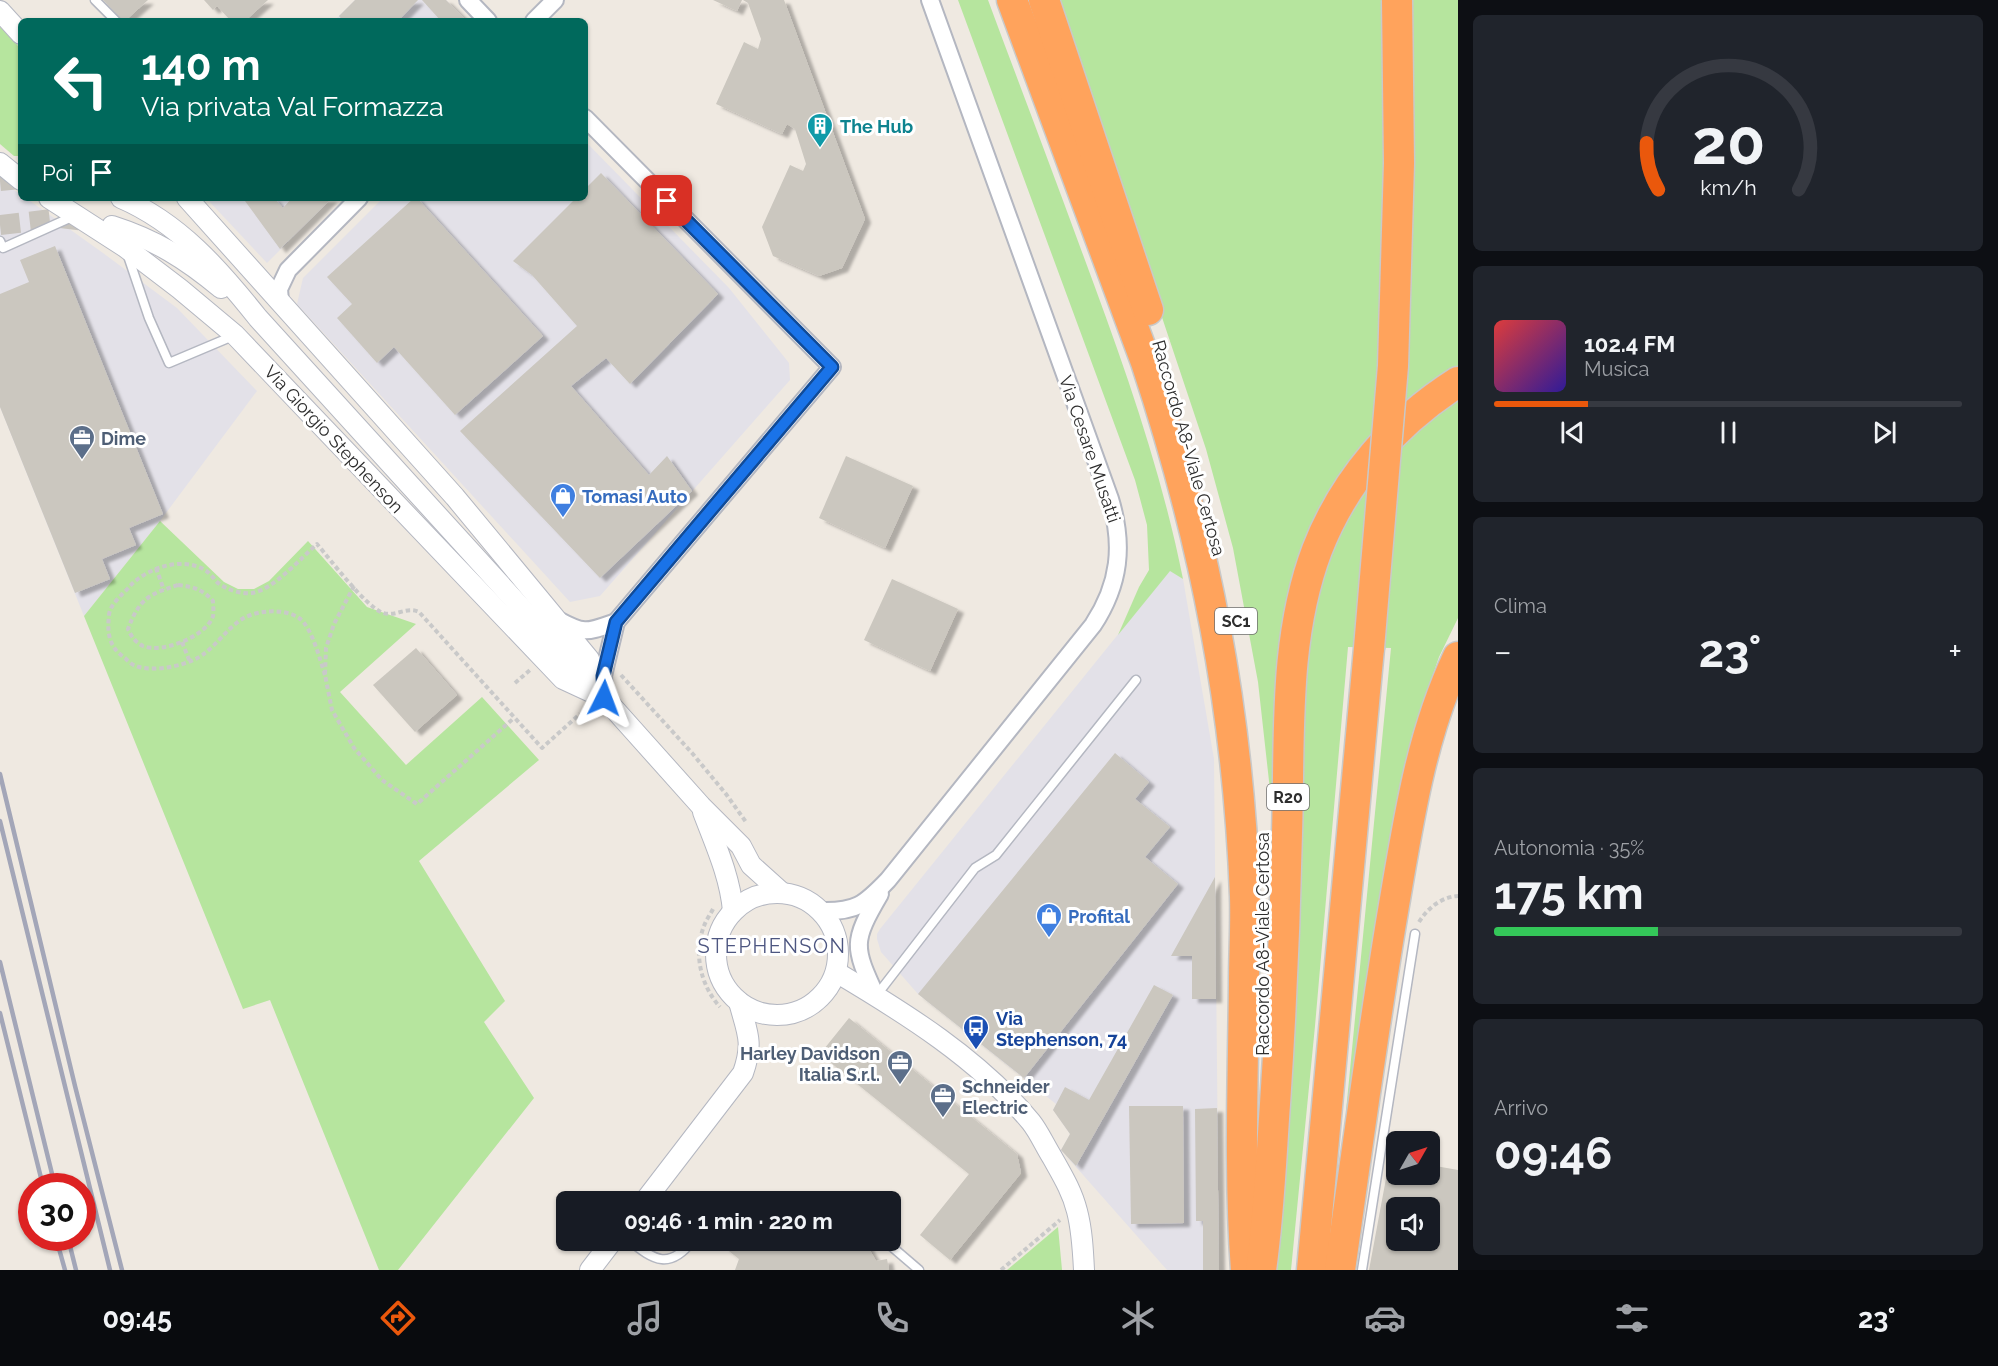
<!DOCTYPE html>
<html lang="it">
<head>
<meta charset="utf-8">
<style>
	:root { --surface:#171b24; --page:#20242c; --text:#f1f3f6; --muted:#9ea1a6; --line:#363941; --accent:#ea580c }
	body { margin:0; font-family:Raleway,sans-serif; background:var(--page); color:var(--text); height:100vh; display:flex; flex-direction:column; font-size:22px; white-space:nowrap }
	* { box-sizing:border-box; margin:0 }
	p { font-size:20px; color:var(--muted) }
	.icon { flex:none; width:33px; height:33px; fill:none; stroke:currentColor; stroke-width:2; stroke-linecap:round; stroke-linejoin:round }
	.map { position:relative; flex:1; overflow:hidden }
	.panel { display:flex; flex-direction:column; gap:15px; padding:15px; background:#0d0f14; width:540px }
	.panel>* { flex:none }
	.guide { position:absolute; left:18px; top:18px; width:570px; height:183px; border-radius:9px; box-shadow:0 2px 4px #0004; background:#00695c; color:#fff; overflow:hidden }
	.needle { width:39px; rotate:51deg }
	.controls { position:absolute; left:1386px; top:1131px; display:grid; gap:12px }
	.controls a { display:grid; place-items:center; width:54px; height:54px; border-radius:9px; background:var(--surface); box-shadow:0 2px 4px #0004; font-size:30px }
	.speed { position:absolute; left:18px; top:1173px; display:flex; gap:12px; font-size:30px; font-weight:700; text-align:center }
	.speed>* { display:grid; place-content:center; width:78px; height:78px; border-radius:50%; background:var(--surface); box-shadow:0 2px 4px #0004; line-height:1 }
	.speed .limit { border:9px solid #d22; background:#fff; color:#111 }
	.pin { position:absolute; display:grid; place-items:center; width:51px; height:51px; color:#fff; margin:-26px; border-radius:12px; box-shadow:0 3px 9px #0006 }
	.me { position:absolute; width:66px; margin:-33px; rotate:3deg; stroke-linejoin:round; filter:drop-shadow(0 0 4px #0008) }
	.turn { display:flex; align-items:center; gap:21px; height:126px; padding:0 24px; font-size:27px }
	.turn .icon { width:78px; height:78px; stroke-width:2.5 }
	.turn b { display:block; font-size:42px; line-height:51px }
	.then { display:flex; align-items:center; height:57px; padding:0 24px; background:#0003; gap:12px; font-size:22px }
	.big { font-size:45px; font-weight:700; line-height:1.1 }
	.panel .tile { flex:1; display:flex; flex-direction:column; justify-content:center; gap:9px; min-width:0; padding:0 21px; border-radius:9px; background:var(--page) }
	.panel .dial { align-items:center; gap:0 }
	.dial svg { height:156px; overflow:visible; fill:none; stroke:var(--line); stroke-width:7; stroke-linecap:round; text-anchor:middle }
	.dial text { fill:var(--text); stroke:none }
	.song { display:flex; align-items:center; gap:18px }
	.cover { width:72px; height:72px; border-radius:9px; background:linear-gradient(135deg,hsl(0 70% 55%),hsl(250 70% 35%)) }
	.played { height:6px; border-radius:3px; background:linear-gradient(90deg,var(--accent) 20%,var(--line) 20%) }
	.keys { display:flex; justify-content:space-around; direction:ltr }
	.heat { display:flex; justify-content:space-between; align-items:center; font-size:33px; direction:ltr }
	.charge { height:9px; border-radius:4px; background:linear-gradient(90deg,#34c759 35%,var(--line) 0) }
	.trip { position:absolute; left:556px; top:1191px; width:345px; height:60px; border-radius:9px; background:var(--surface); box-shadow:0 2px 4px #0004; font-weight:700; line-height:60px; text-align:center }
	.dock { display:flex; height:96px; justify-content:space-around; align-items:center; background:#090b0e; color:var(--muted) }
	.dock .icon { width:42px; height:42px }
	.dock .current { color:var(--accent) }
	.dock b { font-size:27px; color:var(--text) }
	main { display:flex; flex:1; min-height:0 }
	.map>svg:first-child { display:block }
	.industrial { fill:#e3e1e8 }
	.green { fill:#b6e59e }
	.building { fill:#cbc7bf; fill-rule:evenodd; filter:url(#shadow) }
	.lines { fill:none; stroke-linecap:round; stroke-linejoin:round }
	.tertiary-tunnel { stroke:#c8c4bd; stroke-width:20; stroke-dasharray:20 10; stroke-linecap:butt }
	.service-casing { stroke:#b4b7c1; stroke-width:11 }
	.minor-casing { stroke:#b4b7c1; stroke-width:20 }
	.tertiary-casing { stroke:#b4b7c1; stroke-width:22 }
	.motorway-casing { stroke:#c9c9c9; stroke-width:33 }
	.path { stroke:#c9c9c9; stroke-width:4; stroke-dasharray:4.5 3; stroke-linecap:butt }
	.service { stroke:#fff; stroke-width:8 }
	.minor { stroke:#fff; stroke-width:16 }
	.tertiary { stroke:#fff; stroke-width:20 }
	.motorway { stroke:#ffa35c; stroke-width:30 }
	.rail { stroke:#a3a6b8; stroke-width:4.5 }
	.motorway-bridge-casing { stroke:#c9c9c9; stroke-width:33; stroke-linecap:butt }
	.motorway-bridge { stroke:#ffa35c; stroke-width:30 }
	.route-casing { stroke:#114b97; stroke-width:15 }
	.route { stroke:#1a73e8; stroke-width:10 }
	.labels { text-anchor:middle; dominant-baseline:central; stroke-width:6; stroke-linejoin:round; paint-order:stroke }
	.shield { fill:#fff; stroke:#6d6d6d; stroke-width:1.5 }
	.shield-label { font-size:16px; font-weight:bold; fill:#2e2e2e }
	.culture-label { font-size:18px; font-weight:bold; fill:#0d838f; stroke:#fff; text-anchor:start }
	.service-label { font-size:18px; font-weight:bold; fill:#4e5e75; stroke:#fff; text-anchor:start }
	.street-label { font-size:18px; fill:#2e2e2e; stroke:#fff }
	.shop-label { font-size:18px; font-weight:bold; fill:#366cbe; stroke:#fff; text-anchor:start }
	.transit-label { font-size:18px; font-weight:bold; fill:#164399; stroke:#fff; text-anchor:start }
	.neighbourhood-label { font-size:20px; letter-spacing:1.5px; fill:#4d5680; stroke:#fff }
</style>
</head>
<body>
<main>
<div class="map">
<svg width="1458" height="1270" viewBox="0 0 1458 1270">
	<defs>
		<filter id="shadow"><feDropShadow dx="6" dy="4" stdDeviation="1.5" flood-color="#0004"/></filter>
	</defs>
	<rect width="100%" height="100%" fill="#efe9e1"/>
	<g class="industrial">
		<polygon points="355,0 446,0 467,21 334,21"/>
		<polygon points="585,141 729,288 789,363 790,380 600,596 570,602 297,304 303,278 383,198 585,198"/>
		<polygon points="0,180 21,195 21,198 26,198 103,253 177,308 257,391 160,521 84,616 0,407"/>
		<polygon points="206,198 332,198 267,263"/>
		<polygon points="1170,570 1183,579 1214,759 1219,1270 1167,1270 1061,1150 1070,1134 1053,1110 1056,1104 918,994 881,952 877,939 877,934 880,929"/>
	</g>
	<g class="green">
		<path d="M958,0H988C1018,81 1049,162 1079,244C1120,354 1160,464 1183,579L1170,571L1118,635L1139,587L1149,570L1147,525L1135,480Z"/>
		<polygon points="1056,0 1458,0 1458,367 1419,392 1319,512 1294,568 1285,618 1276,808 1272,808 1258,682 1233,548 1206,449"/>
		<polygon points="0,27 21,49 21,156 14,156 0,144"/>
		<polygon points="1458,393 1458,618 1439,657 1412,735 1399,805 1354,1112 1346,1111 1391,648 1348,647 1315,1026 1291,1270 1275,1270 1303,642 1333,533 1410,431"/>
		<polygon points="160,521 224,582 238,589 254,589 269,581 308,541 367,607 416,624 340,692 406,765 482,697 539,760 419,861 505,1001 484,1022 534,1098 398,1270 379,1270 270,1000 243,1009 84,616"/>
		<polygon points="1058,1227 1062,1270 1007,1270"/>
	</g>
	<g class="building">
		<polygon points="103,0 148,0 125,21 123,21"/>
		<polygon points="204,0 268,0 245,21 231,21 217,6 213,10"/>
		<polygon points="355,0 418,0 398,21 343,21 339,16"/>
		<polygon points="422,0 446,0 467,21 441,21"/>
		<polygon points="713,0 742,0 737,11"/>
		<polygon points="743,0 784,0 865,219 842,268 819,276 773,256 762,227 790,165 803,171 806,164 795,129 787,124 782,134 716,104 744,42 758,49 761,39 748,3"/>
		<polygon points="601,173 718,294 630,384 606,358 571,386 649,475 667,456 692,491 600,578 460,431 577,326 532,275 513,261 576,198 585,198 585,189"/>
		<polygon points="248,198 274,198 283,208 292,198 332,198 280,249 245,201"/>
		<polygon points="414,198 417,198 543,336 455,415 394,347 377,363 337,318 352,304 327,277"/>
		<polygon points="55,246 163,514 129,528 136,545 102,559 110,579 75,593 0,407 0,294 29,282 20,260"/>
		<polygon points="846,456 913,486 885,548 819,518"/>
		<polygon points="892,579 958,609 930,671 864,640"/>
		<polygon points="416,648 457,695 415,732 373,685"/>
		<polygon points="1115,753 1149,782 1135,799 1170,827 1145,857 1178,884 1024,1078 918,994"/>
		<polygon points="1215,877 1216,999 1192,999 1192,956 1171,956"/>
		<polygon points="1154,985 1173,995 1076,1166 1061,1150 1070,1134 1053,1110 1065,1087 1089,1100"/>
		<polygon points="849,1018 1017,1154 1021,1173 950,1260 920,1235 969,1174 820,1054"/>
		<polygon points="1129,1106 1183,1106 1184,1223 1131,1224"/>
		<polygon points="1217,1108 1219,1270 1203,1270 1203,1221 1196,1221 1195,1109"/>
		<path d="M1390,1157L1396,1158V1174H1430V1165L1458,1170V1270H1369ZM1396,1208H1430V1240H1396Z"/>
		<polygon points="729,1240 864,1240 876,1261 887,1259 889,1270 735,1270 739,1259 724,1247"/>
	</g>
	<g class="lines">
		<g class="tertiary-tunnel">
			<polyline points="0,181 21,179"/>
			<polyline points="0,225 61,218 84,221"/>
		</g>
		<defs>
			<g id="service">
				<polyline points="95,0 116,21"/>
				<polyline points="0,241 3,248 74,216"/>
				<polyline points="127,253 149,318 169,363 233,336"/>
				<polyline points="876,996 975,868 996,855 1136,680"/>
				<path d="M729,1202C736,1196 743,1198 751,1202"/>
				<path d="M629,1240C654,1261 670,1270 693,1240"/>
				<polyline points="884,1240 919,1270"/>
				<polyline points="1362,1270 1415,934"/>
			</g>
			<g id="minor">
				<polyline points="468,0 488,21"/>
				<polyline points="534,21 555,0"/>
				<polyline points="585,118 832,367 616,622 603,676 604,694"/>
				<polyline points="280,301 279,289 288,270 359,198"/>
				<path d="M558,620C586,635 587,632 616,622"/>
				<path d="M821,911C856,912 864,905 888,880L1093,625C1120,584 1124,545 1110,499L930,0"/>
				<path d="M876,996C853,946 852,942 880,894"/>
			</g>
			<g id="tertiary">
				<polyline points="0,11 21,34"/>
				<polyline points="0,163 21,180"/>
				<polyline points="49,198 125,247 180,289 235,335 563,679 604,698 608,702 701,806 741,846 751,865 781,892"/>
				<path d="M121,198C179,223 219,269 258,318L598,692"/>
				<polyline points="187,198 455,497 589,659 599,687"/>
				<path d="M112,226C156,240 186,259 221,288"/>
				<path d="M703,812C715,844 730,876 733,911"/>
				<circle cx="777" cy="954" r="61"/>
				<path d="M836,972C905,1013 979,1059 1031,1122C1039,1132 1045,1146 1052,1157C1062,1175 1072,1191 1077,1211C1082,1230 1083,1250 1084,1270"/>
				<path d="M644,1202L743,1073C754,1042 747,1032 739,1002"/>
				<polyline points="590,1270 613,1240"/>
			</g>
			<g id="motorway">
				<path d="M1012,0L1146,362C1205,540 1238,709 1245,896C1246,925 1244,955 1244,984C1243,1079 1239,1175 1246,1270"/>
				<polyline points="1044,0 1148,310"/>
				<path d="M1261,1270C1269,1215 1271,1160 1275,1104C1281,1014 1285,924 1287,833C1290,739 1283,640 1317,550C1344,480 1395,422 1458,382"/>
				<polyline points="1312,1270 1369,648"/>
				<path d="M1340,1270C1357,1150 1373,1030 1393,911C1408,824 1420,737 1458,657"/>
			</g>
		</defs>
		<use href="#service" class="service-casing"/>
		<use href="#minor" class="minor-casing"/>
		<use href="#tertiary" class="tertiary-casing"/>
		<use href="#motorway" class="motorway-casing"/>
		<g class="path">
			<polyline points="156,568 164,590"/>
			<path d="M178,585C194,587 202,589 213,601C213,606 214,612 213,616C207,636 162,654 143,646C135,642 131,636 128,629C139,599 149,594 178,585Z"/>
			<polyline points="354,586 334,624 326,648 325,675 332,710 354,748 382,780 417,804 514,718"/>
			<polyline points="182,642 190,662"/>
			<path d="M325,675C320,660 312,627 299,618C284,608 257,610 242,619C228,628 218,643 205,653C191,665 154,673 136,666C132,665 128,661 125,658C109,647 107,634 109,615C110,604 123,594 130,586C147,568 182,556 205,570C210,573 214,579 218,583C228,590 240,594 252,593C273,590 301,558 317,544C330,559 366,607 383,613C396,617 407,606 419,612L542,748L580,714"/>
			<polyline points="621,675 692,753 726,794 746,822"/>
			<polyline points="515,683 530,670"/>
			<path d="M713,909C710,915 706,920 704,926C693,954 701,986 720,1007"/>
			<path d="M1419,922C1428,908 1441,897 1458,896"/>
			<polyline points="1001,1270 1060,1220"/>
		</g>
		<use href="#service" class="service"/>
		<use href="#minor" class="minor"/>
		<use href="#tertiary" class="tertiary"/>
		<use href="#motorway" class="motorway"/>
		<g class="rail">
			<polyline points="0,774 75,1086 122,1270"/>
			<polyline points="0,821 110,1270"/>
			<polyline points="0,962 55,1186"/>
			<polyline points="0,1013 43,1186"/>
			<polyline points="56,1238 65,1270"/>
			<polyline points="68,1238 76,1270"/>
		</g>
		<defs>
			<polyline id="motorway-bridge" points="1369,648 1393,366 1399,163 1397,0"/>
		</defs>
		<use href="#motorway-bridge" class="motorway-bridge-casing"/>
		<use href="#motorway-bridge" class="motorway-bridge"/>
	</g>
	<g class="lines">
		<defs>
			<polyline id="route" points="604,698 603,676 616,622 832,367 667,201"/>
		</defs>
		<use href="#route" class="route-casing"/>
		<use href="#route" class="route"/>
	</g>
	<defs>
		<symbol id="building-pin" viewBox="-11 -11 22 30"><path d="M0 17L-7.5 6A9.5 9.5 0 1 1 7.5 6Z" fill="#0f9aa8" stroke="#fff"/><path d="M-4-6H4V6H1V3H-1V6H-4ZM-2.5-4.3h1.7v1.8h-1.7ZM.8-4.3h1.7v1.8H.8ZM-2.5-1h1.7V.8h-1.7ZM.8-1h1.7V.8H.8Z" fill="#fff"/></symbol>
		<symbol id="office-pin" viewBox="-11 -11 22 30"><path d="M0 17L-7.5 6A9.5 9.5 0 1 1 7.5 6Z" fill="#5c6f8a" stroke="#fff"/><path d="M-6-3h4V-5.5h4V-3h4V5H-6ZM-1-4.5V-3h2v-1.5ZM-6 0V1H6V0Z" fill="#fff"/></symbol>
		<symbol id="shop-pin" viewBox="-11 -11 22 30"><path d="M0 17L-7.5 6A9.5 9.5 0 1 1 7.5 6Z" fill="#3f7fe0" stroke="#fff"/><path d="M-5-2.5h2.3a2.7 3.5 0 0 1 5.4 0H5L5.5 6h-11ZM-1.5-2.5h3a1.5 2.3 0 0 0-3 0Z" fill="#fff"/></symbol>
		<symbol id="bus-pin" viewBox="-11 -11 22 30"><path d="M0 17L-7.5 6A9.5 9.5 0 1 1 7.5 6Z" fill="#1a4fb4" stroke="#fff"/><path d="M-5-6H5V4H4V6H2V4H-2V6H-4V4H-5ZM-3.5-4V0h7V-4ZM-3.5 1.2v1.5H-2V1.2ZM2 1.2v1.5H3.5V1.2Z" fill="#fff"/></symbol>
	</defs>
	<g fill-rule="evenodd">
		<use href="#building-pin" x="805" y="111" width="30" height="40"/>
		<use href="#office-pin" x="67" y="423" width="30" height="40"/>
		<use href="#shop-pin" x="548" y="481" width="30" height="40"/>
		<use href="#shop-pin" x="1034" y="901" width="30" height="40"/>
		<use href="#bus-pin" x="961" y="1013" width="30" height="40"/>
		<use href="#office-pin" x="885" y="1048" width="30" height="40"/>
		<use href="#office-pin" x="928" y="1081" width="30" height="40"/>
	</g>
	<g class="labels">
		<g class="shield">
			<rect x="1215" y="608" width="42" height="26" rx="4.5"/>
			<rect x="1267" y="784" width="42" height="26" rx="4.5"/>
		</g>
		<g class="shield-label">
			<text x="1236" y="621">SC1</text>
			<text x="1288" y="797">R20</text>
		</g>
		<g class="culture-label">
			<text x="840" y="126">The Hub</text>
		</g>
		<g class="service-label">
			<text x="101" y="438">Dime</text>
			<text x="880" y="1053" text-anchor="end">Harley Davidson<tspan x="880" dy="21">Italia S.r.l.</tspan></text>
			<text x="962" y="1086">Schneider<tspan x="962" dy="21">Electric</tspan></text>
		</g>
		<g class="street-label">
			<text transform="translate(334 439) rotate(47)">Via Giorgio Stephenson</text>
			<text transform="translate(1189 448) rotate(74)">Raccordo A8-Viale Certosa</text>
			<text transform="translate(1090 449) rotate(71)">Via Cesare Musatti</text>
			<text transform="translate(1262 944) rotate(-90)">Raccordo A8-Viale Certosa</text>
		</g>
		<g class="shop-label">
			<text x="582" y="496">Tomasi Auto</text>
			<text x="1068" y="916">Profital</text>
		</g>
		<g class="transit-label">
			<text x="996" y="1018">Via<tspan x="996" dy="21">Stephenson, 74</tspan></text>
		</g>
		<g class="neighbourhood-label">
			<text x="772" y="946">STEPHENSON</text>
		</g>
	</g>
</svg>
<div class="controls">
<a><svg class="needle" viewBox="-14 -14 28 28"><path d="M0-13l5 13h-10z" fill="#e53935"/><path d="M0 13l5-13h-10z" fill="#9ea1a6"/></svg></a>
<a><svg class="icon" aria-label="sound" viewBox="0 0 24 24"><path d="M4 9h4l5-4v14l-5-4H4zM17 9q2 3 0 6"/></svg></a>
</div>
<div class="speed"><div class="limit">30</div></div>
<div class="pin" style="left:667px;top:201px;background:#d93025"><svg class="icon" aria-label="arrive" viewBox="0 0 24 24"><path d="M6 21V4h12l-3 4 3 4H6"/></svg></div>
<svg class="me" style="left:604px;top:698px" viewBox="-20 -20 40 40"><path d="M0-17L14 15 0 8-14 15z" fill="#1a73e8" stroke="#fff" stroke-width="4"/></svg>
<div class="trip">09:46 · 1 min · 220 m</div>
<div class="guide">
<div class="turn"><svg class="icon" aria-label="left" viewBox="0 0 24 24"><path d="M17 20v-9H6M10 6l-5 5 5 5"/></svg><div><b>140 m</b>Via privata Val Formazza</div></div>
<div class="then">Poi<svg class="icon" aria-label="arrive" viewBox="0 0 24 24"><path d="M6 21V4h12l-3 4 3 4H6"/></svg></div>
</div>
</div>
<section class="panel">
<div class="tile dial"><svg viewBox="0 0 100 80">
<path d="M14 69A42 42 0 1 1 86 69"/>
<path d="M14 69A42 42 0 0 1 8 45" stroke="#ea580c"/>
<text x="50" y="56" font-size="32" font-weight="700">20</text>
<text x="50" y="72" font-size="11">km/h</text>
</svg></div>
<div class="tile">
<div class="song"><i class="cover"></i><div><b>102.4 FM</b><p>Musica</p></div></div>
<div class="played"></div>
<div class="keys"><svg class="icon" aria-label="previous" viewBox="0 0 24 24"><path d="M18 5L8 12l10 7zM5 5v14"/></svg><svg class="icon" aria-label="pause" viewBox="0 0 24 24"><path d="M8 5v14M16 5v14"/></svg><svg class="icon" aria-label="next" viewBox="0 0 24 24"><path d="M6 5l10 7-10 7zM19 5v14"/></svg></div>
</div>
<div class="tile"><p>Clima</p>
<div class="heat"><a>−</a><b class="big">23°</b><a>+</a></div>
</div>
<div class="tile"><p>Autonomia · 35%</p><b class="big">175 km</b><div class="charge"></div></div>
<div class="tile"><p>Arrivo</p><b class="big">09:46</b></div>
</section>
</main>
<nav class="dock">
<b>09:45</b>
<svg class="icon current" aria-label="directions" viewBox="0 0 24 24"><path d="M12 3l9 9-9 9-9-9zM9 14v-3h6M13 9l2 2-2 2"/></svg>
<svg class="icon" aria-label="music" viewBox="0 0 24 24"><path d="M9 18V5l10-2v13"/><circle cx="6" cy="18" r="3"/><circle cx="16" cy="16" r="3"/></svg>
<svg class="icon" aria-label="phone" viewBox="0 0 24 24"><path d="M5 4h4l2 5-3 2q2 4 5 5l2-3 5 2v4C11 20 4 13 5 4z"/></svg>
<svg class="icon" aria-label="climate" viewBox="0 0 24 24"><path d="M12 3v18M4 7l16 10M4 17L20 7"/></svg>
<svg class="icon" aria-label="car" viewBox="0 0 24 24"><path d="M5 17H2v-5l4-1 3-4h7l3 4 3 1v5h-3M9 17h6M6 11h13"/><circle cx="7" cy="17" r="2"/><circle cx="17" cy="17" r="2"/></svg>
<svg class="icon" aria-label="filters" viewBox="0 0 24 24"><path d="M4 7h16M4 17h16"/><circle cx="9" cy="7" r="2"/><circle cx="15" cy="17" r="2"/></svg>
<b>23°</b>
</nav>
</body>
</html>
